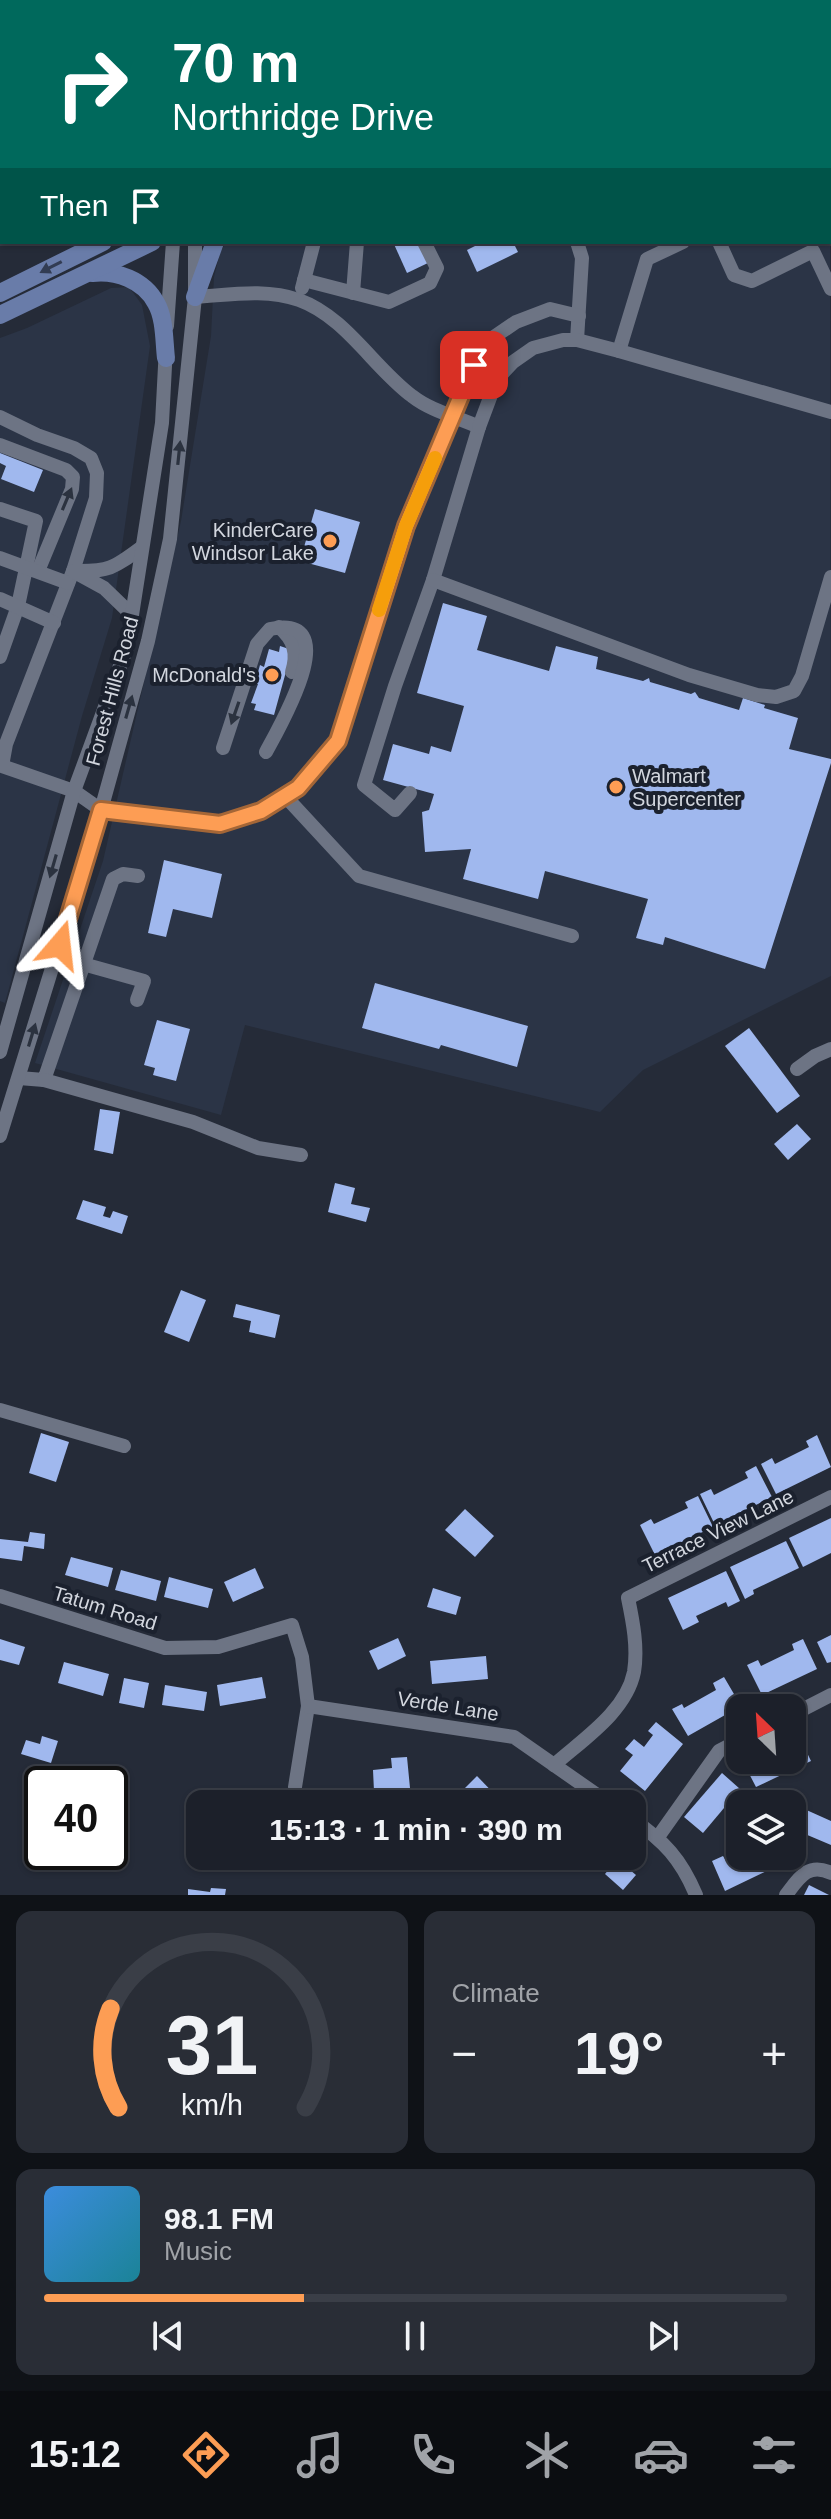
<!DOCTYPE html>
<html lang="en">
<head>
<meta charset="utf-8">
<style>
	:root { --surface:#1c202a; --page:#292d36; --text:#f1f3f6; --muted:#a0a3a8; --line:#3a3e47; --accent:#fd9d54 }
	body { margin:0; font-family:Arial,sans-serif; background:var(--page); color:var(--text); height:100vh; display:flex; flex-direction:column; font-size:30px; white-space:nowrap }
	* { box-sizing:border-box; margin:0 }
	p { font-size:26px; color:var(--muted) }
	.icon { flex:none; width:44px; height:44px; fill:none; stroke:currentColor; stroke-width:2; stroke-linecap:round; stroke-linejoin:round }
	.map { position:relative; height:1895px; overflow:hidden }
	.drawer { display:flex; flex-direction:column; gap:16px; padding:16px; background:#0f1217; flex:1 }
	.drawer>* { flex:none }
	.banner { position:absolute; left:0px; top:0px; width:832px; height:244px; box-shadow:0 2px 6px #0004,0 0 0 2px var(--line); background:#00695c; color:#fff; overflow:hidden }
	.needle { width:52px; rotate:335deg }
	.controls { position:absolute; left:726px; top:1694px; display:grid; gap:16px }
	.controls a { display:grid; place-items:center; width:80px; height:80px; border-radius:16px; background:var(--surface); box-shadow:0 2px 6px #0004,0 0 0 2px var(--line); font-size:40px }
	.speed { position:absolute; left:24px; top:1766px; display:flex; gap:16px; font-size:40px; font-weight:700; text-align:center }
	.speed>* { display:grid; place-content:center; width:104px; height:104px; border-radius:50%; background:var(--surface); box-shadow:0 2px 6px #0004,0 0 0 2px var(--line); line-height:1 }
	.speed .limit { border:4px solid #111; border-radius:12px; background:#fff; color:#111 }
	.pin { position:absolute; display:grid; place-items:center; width:68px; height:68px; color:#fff; margin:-34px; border-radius:16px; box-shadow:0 4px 12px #0006 }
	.me { position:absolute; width:88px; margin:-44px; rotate:17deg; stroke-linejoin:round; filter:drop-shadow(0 0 6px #0008) }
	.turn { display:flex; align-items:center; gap:28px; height:168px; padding:0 40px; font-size:36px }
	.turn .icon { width:104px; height:104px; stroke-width:2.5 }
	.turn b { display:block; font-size:56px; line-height:68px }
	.then { display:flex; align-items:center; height:76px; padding:0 40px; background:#0003; gap:16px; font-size:30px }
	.big { font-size:60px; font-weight:700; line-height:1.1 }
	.drawer .tile { flex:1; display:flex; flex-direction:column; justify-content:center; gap:12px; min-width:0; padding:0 28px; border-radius:16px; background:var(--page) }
	.drawer .dial { align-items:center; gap:0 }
	.dial svg { height:208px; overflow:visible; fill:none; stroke:var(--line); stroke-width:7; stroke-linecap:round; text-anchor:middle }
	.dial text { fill:var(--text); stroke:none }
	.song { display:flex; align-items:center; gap:24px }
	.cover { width:96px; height:96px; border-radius:12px; background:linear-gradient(135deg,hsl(210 70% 55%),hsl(190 70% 35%)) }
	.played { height:8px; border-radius:4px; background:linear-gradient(90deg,var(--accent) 35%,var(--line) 35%) }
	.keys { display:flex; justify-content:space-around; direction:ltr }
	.heat { display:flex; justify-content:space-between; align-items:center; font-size:44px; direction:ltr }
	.drawer .tiles { flex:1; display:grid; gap:16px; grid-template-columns:1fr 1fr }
	.tile:last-child { grid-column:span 2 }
	.trip { position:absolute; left:186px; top:1790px; width:460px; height:80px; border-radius:16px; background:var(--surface); box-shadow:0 2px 6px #0004,0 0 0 2px var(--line); font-weight:700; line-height:80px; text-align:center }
	.tab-bar { display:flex; height:128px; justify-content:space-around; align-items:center; background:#0b0d11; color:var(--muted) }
	.tab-bar .icon { width:56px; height:56px }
	.tab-bar .current { color:var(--accent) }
	.tab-bar b { font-size:36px; color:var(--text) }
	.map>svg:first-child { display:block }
	.built { fill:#2b3446 }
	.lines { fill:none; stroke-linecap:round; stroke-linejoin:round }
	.stream { stroke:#020b33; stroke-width:4 }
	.building { fill:#a0b8ee }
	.minor { stroke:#6d7484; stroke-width:14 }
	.major { stroke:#697ca9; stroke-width:18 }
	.oneway { fill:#323c53 }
	.oneway2 { fill:#2b323f }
	.route-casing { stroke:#a46637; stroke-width:20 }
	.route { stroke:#fd9d54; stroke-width:14 }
	.slow { stroke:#f59e0b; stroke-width:14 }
	.poi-dot { fill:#fd9d54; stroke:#1b212e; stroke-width:3 }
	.labels { text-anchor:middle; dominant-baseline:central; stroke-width:8; stroke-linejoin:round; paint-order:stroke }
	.poi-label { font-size:20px; fill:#d2d6de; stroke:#1b212e; text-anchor:end }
	.street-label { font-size:20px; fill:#d2d6de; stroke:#1b212e }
</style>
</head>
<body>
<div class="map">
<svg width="831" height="1895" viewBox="0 0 831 1895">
	<rect width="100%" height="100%" fill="#252b38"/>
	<g class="built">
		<polygon points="226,0 576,0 226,2"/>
		<polygon points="830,188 831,976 643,1070 600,1112 245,1025 221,1115 35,1063 103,861 181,521 211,336 214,277 220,253 226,242 830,242"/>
		<polygon points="129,287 142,305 150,346 112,618 82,716 5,1003 0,1001 0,338 27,328 111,288"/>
	</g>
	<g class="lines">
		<polyline class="stream" points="244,2 245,0"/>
	</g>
	<g class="building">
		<polygon points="393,242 421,242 430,262 407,273"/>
		<polygon points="483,242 513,242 518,252 477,272 467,250"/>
		<polygon points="0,453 43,470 34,492 1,479 6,466 0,463"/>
		<polygon points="315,509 360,522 345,573 300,561"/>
		<polygon points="443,603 487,616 477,650 549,671 556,646 598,657 596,669 643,681 649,678 650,682 691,694 695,692 699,698 739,710 743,698 765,705 764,708 798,718 789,749 831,759 831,763 765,969 665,937 663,945 636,938 648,899 545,871 538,899 463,879 471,849 425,852 422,812 429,810 434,794 383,780 393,744 429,754 431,746 451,752 464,706 417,693"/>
		<polygon points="280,646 292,650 274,715 254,710 256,704 251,703 258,684 255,683 260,665 264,667 269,649 279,652"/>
		<polygon points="164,860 222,874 212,918 173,909 166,937 148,933"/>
		<polygon points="375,983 528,1026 517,1067 441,1045 439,1049 362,1028"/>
		<polygon points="157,1020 190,1029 176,1081 153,1075 155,1068 144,1065"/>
		<polygon points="749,1028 800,1096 777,1113 725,1046"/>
		<polygon points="100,1109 120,1112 113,1154 94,1150"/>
		<polygon points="797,1124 811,1139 788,1160 774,1144"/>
		<polygon points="335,1183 355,1188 351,1204 370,1208 366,1222 328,1212"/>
		<polygon points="83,1200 106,1207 103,1216 110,1218 113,1211 128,1216 122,1234 76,1219"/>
		<polygon points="181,1290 206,1300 189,1342 164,1332"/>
		<polygon points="236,1304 280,1315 275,1338 249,1332 251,1321 233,1317"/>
		<polygon points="41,1433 69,1442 56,1482 29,1473"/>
		<polygon points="817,1435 831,1467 776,1494 761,1464 772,1458 775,1464 809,1447 806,1441"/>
		<polygon points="756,1466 772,1497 715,1525 700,1494 711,1489 714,1495 748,1478 745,1472"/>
		<polygon points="698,1496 713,1527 655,1555 640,1525 651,1519 654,1524 688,1508 685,1502"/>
		<polygon points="465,1509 494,1536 475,1557 445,1530"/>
		<polygon points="831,1518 831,1553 803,1567 789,1538"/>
		<polygon points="30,1532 45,1534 44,1549 24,1546 22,1561 0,1558 0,1539 28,1542"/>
		<polygon points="786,1541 799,1568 753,1590 754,1594 745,1599 730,1567"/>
		<polygon points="71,1557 113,1568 108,1587 65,1575"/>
		<polygon points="255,1568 264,1588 233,1602 224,1582"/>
		<polygon points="121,1570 161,1581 156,1601 115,1590"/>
		<polygon points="726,1571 740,1601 728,1607 726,1602 696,1616 699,1622 683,1630 668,1598"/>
		<polygon points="169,1577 213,1589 208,1608 164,1597"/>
		<polygon points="433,1588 461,1597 456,1615 427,1607"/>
		<polygon points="831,1635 831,1662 827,1663 817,1642"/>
		<polygon points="398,1638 406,1656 378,1670 369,1651"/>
		<polygon points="0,1639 25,1647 19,1665 0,1660"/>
		<polygon points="803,1639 817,1669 762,1695 747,1665 758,1660 761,1666 794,1650 792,1644"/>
		<polygon points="486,1656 488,1679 432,1684 430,1661"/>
		<polygon points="64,1662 109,1674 103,1696 58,1683"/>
		<polygon points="262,1677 266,1698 220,1706 217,1685"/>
		<polygon points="724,1677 741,1706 688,1736 672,1709 682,1704 684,1708 716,1690 713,1683"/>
		<polygon points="124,1678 149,1683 144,1708 119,1703"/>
		<polygon points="165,1685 207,1692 204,1711 162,1705"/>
		<polygon points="656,1722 683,1744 645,1791 620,1771 633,1755 625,1749 634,1739 644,1747 653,1735 648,1731"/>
		<polygon points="796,1730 811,1761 756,1787 742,1760 792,1760 792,1732"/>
		<polygon points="42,1736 58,1741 51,1763 21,1754 26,1740 40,1744"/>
		<polygon points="407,1757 410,1788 374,1791 373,1770 392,1768 391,1758"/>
		<polygon points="722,1773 740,1789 703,1833 684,1817"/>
		<polygon points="477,1776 504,1804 471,1804 460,1793"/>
		<polygon points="802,1808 831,1821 831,1845 805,1834 803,1840 792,1835"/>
		<polygon points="740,1854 780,1856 783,1863 725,1891 712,1861 723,1856 726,1861"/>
		<polygon points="617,1859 636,1875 623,1890 605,1874"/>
		<polygon points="809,1885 829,1895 804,1895"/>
		<polygon points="211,1888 226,1889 225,1895 188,1895 188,1889 210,1892"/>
	</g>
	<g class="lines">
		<g class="minor">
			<polyline points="487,0 488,2"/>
			<polyline points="137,2 138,0"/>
			<polyline points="190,2 190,0"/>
			<polyline points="215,2 215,0"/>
			<polyline points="344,2 348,0"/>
			<polyline points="442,2 442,0"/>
			<polyline points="830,43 831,43"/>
			<polyline points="0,122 2,126"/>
			<polyline points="0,204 2,203"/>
			<polyline points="719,242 734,275 752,281 813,251 831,289"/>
			<polyline points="304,280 389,302 430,283 437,268 424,242"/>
			<polyline points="302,288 314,242"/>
			<polyline points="353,293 357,242"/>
			<path d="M195,297C229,295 265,288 299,300C346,317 373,367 412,396C431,411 457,417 479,427L433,580L395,686L364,785L395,810L410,793"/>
			<polyline points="167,326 173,242"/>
			<polyline points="577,340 582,258 577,242"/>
			<polyline points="619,351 647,259 683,242"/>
			<polyline points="0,417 37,435 74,448 91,458 97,473 96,498 73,571 6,744 2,766 74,791 101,810 220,824 261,811 298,788 338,741 406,526 474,365 488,341 516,322 550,309 579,316"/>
			<polyline points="479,427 497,379 513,362 533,348 563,340 577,340 619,351 831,412"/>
			<polyline points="0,445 66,470 73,477 72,489 38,571"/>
			<polyline points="0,509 36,521 18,606 0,657"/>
			<polyline points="0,558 68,583"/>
			<polyline points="433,580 689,675 757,695 776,697 794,691 802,676 831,577"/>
			<polyline points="0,599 54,623"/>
			<path d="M132,615L104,588L73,571C109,572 114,568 142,547"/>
			<path d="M279,627C294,640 298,653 292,672"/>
			<path d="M223,748L257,644L270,629C346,613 281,724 266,752"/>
			<polyline points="285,796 359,876 572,936"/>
			<polyline points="83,964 144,981 137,1000"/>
			<polyline points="0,1052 74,791 127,647 162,423 166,347"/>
			<polyline points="797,1069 815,1056 831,1049"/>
			<polyline points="19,1078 44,1080 113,879 123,874 138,876"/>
			<polyline points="44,1080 193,1122 258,1148 301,1155"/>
			<polyline points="0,1136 101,810 148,641 170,539 195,297 195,242"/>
			<polyline points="0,1410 124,1446"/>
			<polyline points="0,1596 165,1648 218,1647 292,1625 302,1657 308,1706 295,1787"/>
			<polyline points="308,1706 514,1737 610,1804"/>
			<polyline points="792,1715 831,1695"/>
			<path d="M554,1765C582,1740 626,1712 634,1672C638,1648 633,1622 628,1598L831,1497"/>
			<path d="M632,1819C664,1841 681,1859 696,1895"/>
			<polyline points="658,1837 719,1751 740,1740"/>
			<path d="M786,1895C799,1878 808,1862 831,1873"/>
		</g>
		<g class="major">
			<polyline points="731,0 734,2"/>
			<polyline points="749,0 750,2"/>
			<polyline points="774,0 775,2"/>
			<polyline points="584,2 588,0"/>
			<polyline points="644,2 654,0"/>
			<polyline points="830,118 831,120"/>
			<polyline points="830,148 831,147"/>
			<polyline points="830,170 831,172"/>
			<path d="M92,273C116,270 144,280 156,303C165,318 164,342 166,358"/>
			<polyline points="0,293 103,242"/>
			<polyline points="195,297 215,242"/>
			<polyline points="0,315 152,242"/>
		</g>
	</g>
	<defs><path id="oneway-solid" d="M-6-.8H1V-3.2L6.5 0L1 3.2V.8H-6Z" transform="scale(2)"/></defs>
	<use class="oneway" href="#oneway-solid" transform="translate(51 267) rotate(153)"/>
	<g class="oneway2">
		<use href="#oneway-solid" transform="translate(179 453) rotate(-84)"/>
		<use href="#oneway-solid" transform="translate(67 499) rotate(-67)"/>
		<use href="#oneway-solid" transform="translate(129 707) rotate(-74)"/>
		<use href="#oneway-solid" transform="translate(235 713) rotate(109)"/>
		<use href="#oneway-solid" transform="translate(53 866) rotate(106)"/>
		<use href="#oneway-solid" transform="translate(32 1035) rotate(-73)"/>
	</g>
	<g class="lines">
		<defs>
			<polyline id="route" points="60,945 101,810 220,824 261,811 298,788 338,741 406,526 474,365"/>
		</defs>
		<use href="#route" class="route-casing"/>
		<use href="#route" class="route"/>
		<polyline class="slow" points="379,610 406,526 435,458"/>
	</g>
	<g class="poi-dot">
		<circle cx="330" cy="541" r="8"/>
		<circle cx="272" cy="675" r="8"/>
		<circle cx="616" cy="787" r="8"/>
	</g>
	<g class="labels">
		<g class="poi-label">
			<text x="314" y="530">KinderCare<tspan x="314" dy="23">Windsor Lake</tspan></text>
			<text x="256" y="675">McDonald's</text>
			<text x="632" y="776" text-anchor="start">Walmart<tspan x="632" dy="23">Supercenter</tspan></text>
		</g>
		<g class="street-label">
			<text transform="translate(112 691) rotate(-75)">Forest Hills Road</text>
			<text transform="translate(718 1531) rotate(-26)">Terrace View Lane</text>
			<text transform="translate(105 1608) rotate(17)">Tatum Road</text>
			<text transform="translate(448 1706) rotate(9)">Verde Lane</text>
		</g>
	</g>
</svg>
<div class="controls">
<a><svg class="needle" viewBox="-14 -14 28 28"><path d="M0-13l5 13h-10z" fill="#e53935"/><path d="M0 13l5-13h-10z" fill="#a0a3a8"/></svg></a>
<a><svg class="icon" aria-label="layers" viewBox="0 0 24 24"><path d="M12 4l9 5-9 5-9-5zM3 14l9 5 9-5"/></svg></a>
</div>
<div class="speed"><div class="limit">40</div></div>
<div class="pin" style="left:474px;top:365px;background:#d93025"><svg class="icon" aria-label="arrive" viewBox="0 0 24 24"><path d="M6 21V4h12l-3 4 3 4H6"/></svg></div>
<svg class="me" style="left:60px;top:945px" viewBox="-20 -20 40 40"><path d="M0-17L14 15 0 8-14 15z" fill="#fd9d54" stroke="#fff" stroke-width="4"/></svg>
<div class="trip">15:13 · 1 min · 390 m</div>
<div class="banner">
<div class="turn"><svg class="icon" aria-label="right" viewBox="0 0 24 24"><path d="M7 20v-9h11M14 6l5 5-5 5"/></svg><div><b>70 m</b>Northridge Drive</div></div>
<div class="then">Then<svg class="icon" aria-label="arrive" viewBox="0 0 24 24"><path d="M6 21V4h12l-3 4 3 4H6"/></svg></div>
</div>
</div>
<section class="drawer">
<div class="tiles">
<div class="tile dial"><svg viewBox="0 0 100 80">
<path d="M14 69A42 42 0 1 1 86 69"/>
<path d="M14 69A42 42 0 0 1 11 31" stroke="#fd9d54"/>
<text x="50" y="56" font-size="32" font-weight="700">31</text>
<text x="50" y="72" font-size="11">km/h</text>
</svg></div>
<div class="tile"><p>Climate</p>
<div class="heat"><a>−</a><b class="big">19°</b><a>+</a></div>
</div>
<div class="tile">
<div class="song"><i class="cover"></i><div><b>98.1 FM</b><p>Music</p></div></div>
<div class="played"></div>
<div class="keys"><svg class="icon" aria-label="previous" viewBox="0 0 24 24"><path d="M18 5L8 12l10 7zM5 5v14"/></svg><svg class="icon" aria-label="pause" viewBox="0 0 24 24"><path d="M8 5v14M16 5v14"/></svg><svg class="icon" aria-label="next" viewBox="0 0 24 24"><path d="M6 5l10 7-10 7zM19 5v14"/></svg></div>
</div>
</div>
</section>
<nav class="tab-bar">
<b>15:12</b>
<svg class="icon current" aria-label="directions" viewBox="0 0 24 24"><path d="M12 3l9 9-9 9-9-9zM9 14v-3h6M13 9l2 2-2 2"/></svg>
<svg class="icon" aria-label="music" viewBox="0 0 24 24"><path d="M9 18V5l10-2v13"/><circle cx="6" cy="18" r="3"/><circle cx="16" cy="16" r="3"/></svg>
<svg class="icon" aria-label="phone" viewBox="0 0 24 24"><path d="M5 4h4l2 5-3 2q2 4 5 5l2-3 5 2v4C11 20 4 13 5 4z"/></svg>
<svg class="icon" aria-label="climate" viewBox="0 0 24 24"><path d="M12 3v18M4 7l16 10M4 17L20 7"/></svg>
<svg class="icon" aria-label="car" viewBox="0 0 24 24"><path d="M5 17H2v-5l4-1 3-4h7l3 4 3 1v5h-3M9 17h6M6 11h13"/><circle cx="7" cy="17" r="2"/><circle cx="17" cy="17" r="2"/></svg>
<svg class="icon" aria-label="filters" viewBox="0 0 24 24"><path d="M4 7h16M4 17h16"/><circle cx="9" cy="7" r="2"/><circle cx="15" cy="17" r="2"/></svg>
</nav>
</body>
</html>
